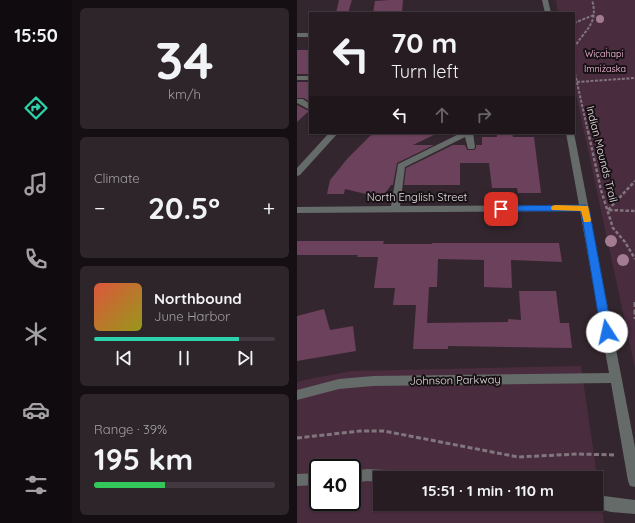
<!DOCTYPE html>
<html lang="en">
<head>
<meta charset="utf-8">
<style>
	:root { --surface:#261c22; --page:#2e252a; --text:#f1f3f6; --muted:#a4a1a5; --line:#423a40; --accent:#2dd4ab }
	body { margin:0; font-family:Quicksand,sans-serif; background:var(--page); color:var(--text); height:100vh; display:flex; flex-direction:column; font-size:15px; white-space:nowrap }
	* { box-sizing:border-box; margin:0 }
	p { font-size:13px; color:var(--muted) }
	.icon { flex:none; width:22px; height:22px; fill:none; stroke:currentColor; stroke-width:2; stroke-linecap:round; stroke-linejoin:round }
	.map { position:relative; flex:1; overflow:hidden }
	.side { display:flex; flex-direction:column; gap:8px; padding:8px; background:#150f13; width:225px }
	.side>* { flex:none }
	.banner { position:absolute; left:12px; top:12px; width:266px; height:122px; border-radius:0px; box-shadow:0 1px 3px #0004,0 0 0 1px var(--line); background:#261c22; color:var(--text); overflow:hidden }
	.speed { position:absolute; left:12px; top:459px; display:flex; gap:8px; font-size:20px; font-weight:700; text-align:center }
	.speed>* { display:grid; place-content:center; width:52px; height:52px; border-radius:50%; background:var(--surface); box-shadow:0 1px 3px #0004,0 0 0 1px var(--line); line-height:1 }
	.speed .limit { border:2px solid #111; border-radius:6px; background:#fff; color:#111 }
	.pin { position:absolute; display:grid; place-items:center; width:34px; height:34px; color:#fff; margin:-17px; border-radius:8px; box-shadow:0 2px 6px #0006 }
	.me { position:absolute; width:44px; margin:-22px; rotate:350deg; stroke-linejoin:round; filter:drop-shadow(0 0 3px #0008) }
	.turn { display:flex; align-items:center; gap:14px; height:84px; padding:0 16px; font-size:18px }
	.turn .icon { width:52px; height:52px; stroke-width:2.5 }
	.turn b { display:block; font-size:28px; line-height:34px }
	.lanes { display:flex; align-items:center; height:38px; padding:0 16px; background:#0003; justify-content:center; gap:20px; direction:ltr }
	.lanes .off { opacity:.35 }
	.big { font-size:30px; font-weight:700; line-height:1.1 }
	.side .card { flex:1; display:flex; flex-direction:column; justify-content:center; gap:6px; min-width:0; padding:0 14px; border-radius:6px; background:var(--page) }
	.side .dial { align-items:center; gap:0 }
	.dial b { font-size:52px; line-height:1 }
	.song { display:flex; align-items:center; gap:12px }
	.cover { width:48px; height:48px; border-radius:6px; background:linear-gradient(135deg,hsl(10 70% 55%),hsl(60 70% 35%)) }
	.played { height:4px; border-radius:2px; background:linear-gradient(90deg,var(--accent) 80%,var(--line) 80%) }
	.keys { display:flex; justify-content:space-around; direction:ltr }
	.heat { display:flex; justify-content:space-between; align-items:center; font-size:22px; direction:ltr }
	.charge { height:6px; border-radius:3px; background:linear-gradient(90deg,#34c759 39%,var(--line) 0) }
	.trip { position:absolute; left:76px; top:471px; width:230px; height:40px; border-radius:0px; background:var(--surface); box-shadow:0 1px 3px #0004,0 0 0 1px var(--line); font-weight:700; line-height:40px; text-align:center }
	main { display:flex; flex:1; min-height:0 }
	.tabs { display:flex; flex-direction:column; width:72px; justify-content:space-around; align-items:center; background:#0f0b0e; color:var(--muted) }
	.tabs .icon { width:28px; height:28px }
	.tabs .active { color:var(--accent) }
	.tabs b { font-size:18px; color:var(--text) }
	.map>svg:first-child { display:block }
	.green { fill:#4a2c3f; fill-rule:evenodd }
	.building { fill:#6c415c }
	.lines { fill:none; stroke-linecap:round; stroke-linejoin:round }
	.path-far2 { stroke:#81767d; stroke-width:2; stroke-dasharray:3 1.5; stroke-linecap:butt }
	.path-far1 { stroke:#81767d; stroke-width:2.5; stroke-dasharray:3.5 2; stroke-linecap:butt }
	.path { stroke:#81767d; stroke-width:3; stroke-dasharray:5 2.5; stroke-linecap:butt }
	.minor { fill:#646b68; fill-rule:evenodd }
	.tree { fill:#a37c94 }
	.route { fill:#1a73e8; stroke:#114b97 }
	.slow { fill:#f59e0b }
	.labels { text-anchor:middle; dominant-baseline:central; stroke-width:4; stroke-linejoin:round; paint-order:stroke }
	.far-park-label { font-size:9px; fill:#ffc3e7; stroke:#171114 }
	.street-label { font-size:11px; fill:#e5dde2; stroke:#171114 }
</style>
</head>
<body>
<main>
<nav class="tabs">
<b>15:50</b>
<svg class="icon active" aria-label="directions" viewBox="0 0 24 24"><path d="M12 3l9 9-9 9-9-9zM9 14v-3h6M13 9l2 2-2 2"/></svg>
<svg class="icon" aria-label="music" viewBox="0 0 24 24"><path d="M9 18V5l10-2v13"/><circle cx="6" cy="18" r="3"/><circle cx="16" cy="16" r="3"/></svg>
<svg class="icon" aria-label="phone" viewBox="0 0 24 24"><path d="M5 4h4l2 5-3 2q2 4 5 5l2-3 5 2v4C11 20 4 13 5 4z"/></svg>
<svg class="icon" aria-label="climate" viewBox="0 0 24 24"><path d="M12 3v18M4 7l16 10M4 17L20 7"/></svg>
<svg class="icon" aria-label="car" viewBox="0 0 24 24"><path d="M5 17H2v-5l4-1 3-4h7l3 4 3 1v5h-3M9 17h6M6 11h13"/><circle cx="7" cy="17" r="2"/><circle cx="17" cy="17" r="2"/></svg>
<svg class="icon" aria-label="filters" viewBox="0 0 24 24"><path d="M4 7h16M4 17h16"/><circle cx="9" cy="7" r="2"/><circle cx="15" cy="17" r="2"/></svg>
</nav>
<section class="side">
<div class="card dial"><b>34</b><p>km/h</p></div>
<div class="card"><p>Climate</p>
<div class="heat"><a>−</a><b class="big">20.5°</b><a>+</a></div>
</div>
<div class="card">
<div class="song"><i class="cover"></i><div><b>Northbound</b><p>June Harbor</p></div></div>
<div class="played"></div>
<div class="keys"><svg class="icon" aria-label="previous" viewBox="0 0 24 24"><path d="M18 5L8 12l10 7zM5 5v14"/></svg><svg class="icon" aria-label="pause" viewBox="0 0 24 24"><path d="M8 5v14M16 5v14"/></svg><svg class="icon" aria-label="next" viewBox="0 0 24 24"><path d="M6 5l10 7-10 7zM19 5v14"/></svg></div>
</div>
<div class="card"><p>Range · 39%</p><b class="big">195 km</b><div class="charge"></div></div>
</section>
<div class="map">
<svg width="338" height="523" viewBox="0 0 338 523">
	<rect width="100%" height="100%" fill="#33262e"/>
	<g class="green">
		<polygon points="259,0 338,0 338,368 277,85 277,13 261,13"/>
		<path d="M284,366L307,523H0V382L17,378L55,371ZM21,468H55V502H21ZM83,478H299V504H83Z"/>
	</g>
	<g class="building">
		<polygon points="42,0 55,0 51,13 39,13"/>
		<polygon points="93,0 106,0 105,13 76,13 78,1"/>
		<rect x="0" y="50" width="13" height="24"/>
		<polygon points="0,82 13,82 13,102 7,98 0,98"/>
		<polygon points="0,105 12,111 0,122"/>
		<polygon points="78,133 141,133 116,145 137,145 100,163 96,185 94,185 85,198 48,189 47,194 30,194 33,180 51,158 73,136"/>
		<polygon points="200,133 215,133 216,137 237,137 244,193 221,193 220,188 195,188 192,163 163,163 163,185 107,185 109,168 156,145 168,145 170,150 177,150 179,148 179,145 185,145 185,137 200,137"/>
		<polygon points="0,241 87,241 86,244 135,244 135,243 262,243 265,262 214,260 215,288 187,287 187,260 141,259 140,287 132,287 130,323 211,322 211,319 224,320 222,291 259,291 263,323 272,323 275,348 151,346 151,349 116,349 119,305 96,305 98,288 77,288 81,257 60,257 61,255 0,255"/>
		<polygon points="27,309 33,330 56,326 59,351 0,361 0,316"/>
	</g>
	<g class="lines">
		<g class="path-far2">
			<polyline points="277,23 297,15"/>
			<path d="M277,48C288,29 302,24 295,0"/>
			<polyline points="277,69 291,132"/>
			<polyline points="280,82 338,78"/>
		</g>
		<g class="path-far1">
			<polyline points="291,131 304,190 316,228 328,242 338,259"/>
			<polyline points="311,210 338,181"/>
			<polyline points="312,210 338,211"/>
		</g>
		<g class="path">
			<polyline points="338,302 338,319"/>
			<polyline points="0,438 63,431 87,431 221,457 281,454 319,455"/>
		</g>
		<g class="minor">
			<polygon points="245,0 251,0 254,13 248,13"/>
			<rect x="0" y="33" width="13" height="4"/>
			<rect x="0" y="76" width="13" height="4"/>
			<polygon points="0,99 6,99 13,104 13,110 0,103"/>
			<polygon points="32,133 41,133 3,175 0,176 0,168"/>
			<polygon points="164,133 176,133 178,147 177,149 171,149 168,137 108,167 103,206 282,205 269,133 277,133 338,447 338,487 333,486 331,481 314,383 76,386 42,389 0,400 0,390 42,379 76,376 312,373 283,211 0,213 0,207 94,206 101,164"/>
			<polygon points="70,469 130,472 135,474 137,478 83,478 83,482 70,481 55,483 55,471"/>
			<polygon points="21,473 21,485 0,486 0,474"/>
			<polygon points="299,495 338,500 338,514 314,512 294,507 293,504 299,504"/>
		</g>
	</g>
	<g class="tree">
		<circle cx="303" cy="19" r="4"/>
		<circle cx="314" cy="241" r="6"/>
		<circle cx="326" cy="260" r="6"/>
	</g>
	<polygon class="route" points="288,205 292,208 315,332 313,335 306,335 304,332 284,211 204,211 200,209 204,206"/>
	<polygon class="slow" points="258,205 291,206 294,220 293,222 287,222 284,211 255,210 254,208 255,206"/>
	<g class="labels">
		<g class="far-park-label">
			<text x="307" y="53">Wic̣aḣapi</text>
			<text x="308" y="68">Imniżaska</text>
		</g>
		<g class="street-label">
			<text transform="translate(305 154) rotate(76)">Indian Mounds Trail</text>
			<text x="120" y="197">North English Street</text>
			<text transform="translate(158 380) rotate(-1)">Johnson Parkway</text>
		</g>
	</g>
</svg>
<div class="speed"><div class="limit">40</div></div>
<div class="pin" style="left:204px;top:209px;background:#d93025"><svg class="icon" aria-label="arrive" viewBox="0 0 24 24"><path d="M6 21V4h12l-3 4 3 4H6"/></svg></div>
<svg class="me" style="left:310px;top:332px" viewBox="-20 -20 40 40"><circle r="19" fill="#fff"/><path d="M0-13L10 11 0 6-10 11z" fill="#1a73e8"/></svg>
<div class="trip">15:51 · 1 min · 110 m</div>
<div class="banner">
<div class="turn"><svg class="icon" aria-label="left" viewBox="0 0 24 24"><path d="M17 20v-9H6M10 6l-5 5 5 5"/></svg><div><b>70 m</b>Turn left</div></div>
<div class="lanes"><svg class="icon" aria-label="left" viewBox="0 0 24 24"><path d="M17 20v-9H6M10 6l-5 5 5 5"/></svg><svg class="icon off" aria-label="ahead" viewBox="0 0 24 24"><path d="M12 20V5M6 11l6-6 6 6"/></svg><svg class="icon off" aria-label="right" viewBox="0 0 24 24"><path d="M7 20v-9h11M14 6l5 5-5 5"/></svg></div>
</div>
</div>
</main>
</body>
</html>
